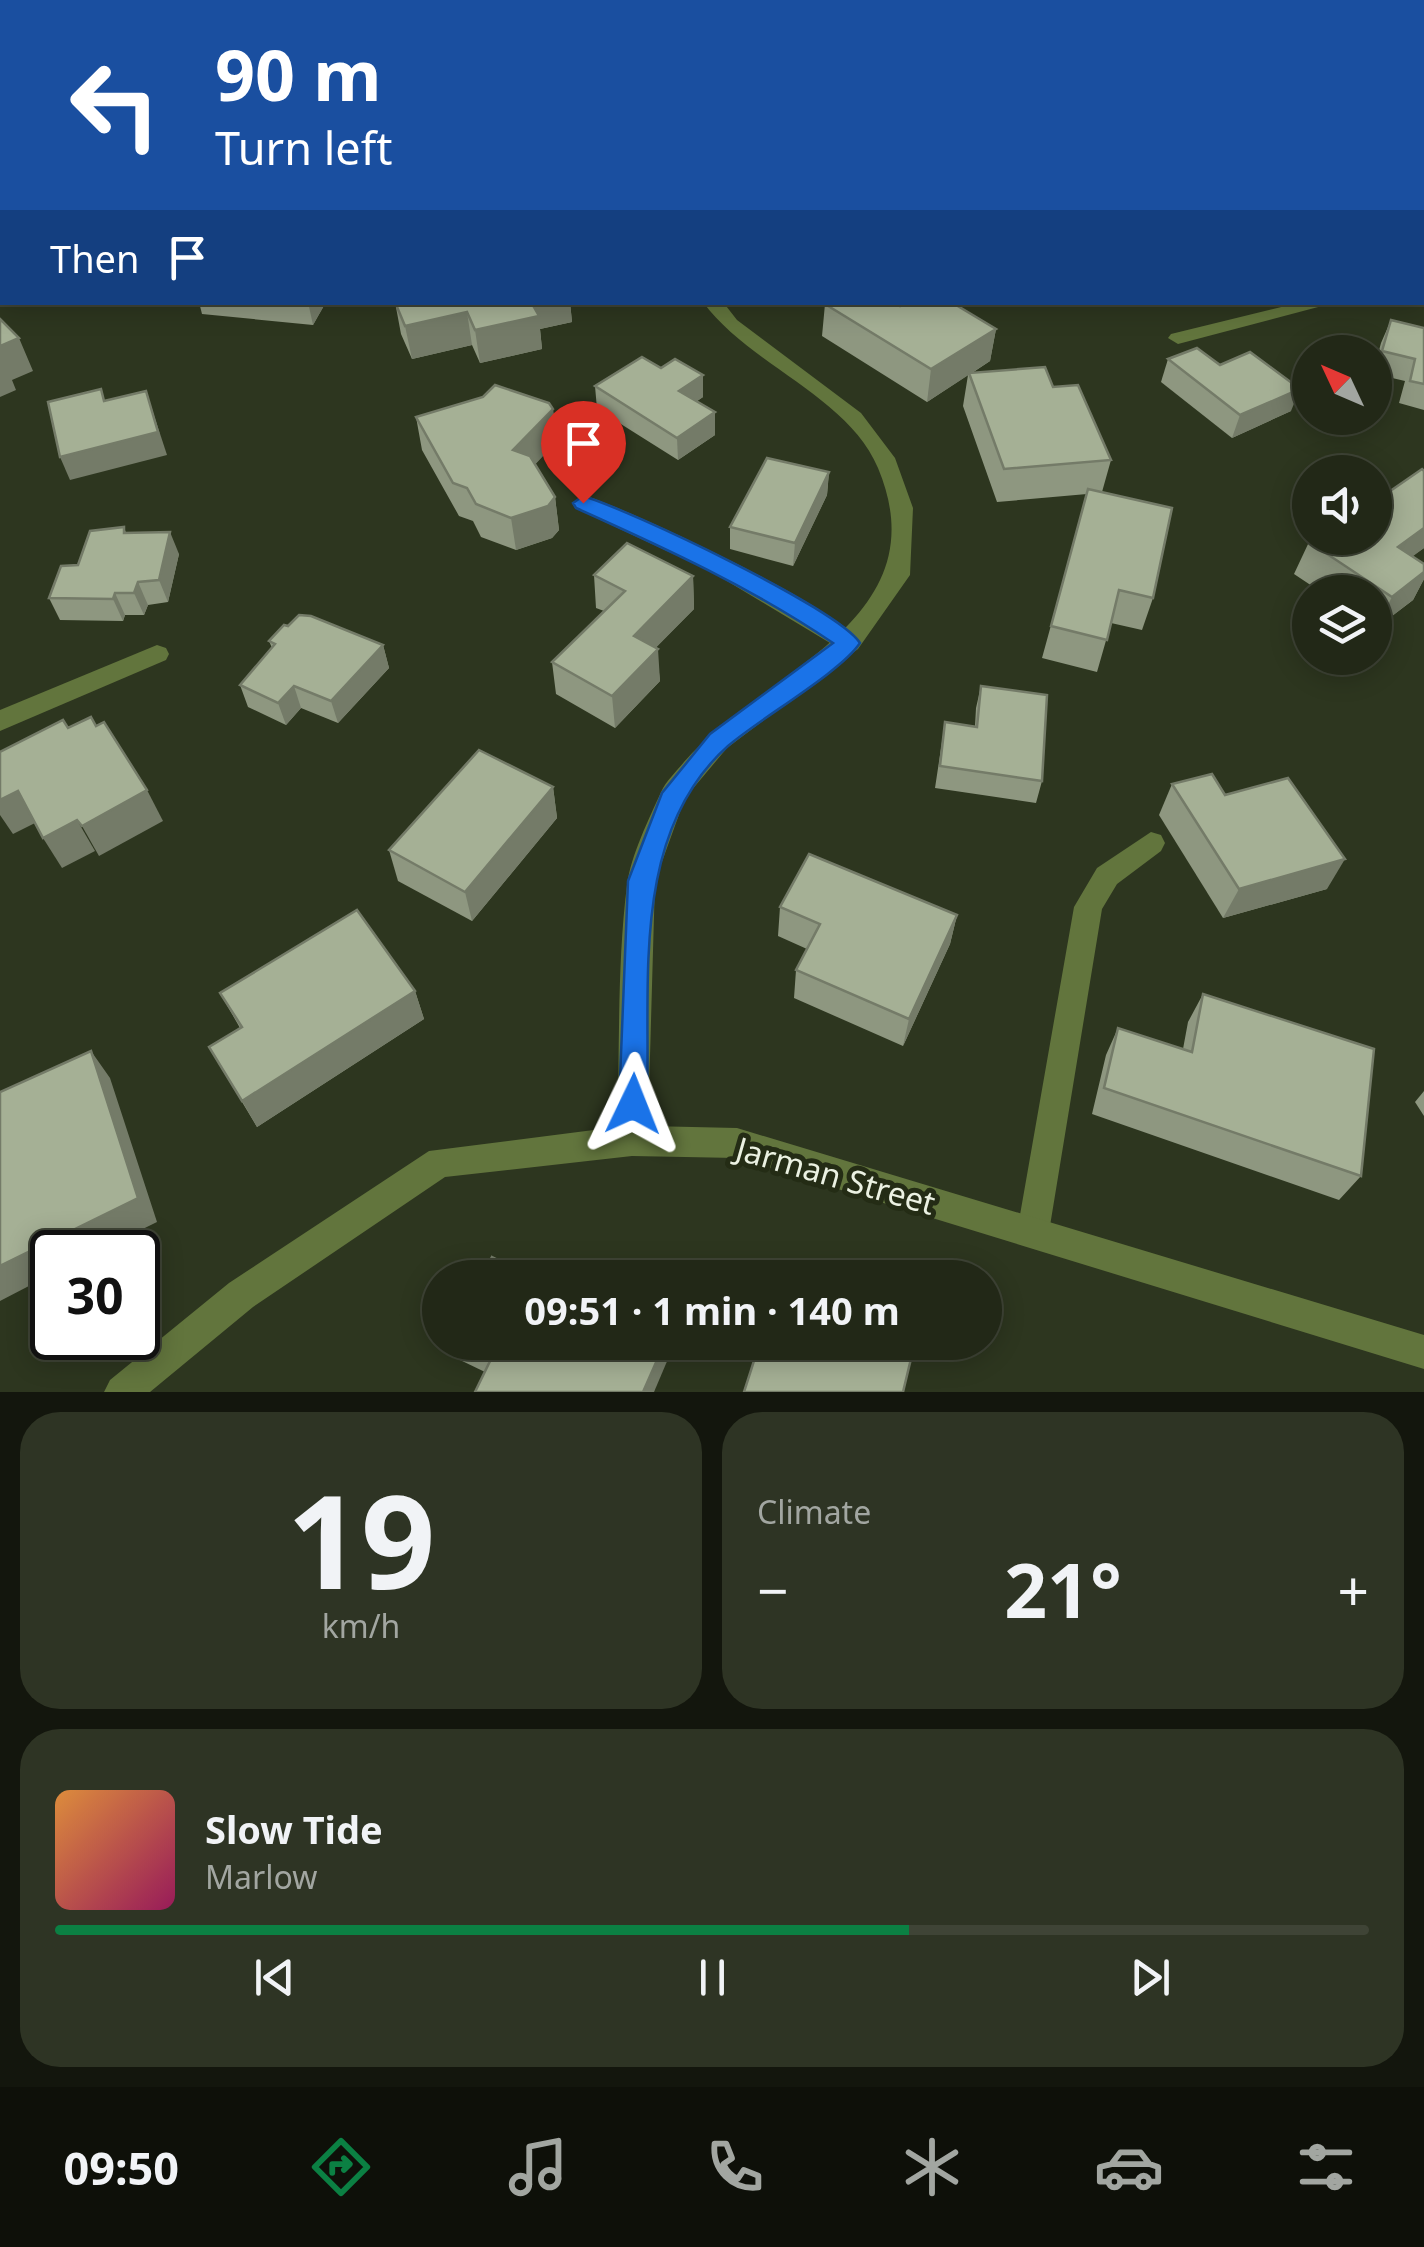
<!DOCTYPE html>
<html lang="en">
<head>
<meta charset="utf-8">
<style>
	:root { --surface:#222817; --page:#2e3424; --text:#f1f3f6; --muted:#a2a6a1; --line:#3f4436; --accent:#0b8043 }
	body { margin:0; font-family:"Noto Sans",sans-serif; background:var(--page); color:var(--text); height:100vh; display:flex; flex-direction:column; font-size:38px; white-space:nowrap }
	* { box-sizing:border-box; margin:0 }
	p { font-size:32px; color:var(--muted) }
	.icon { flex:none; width:55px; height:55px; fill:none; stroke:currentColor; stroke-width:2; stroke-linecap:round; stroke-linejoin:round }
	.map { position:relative; height:1392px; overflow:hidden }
	.drawer { display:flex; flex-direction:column; gap:20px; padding:20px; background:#13160d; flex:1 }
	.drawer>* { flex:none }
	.guide { position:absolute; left:0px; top:0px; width:1425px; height:305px; box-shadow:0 5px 25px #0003,0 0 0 2px var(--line); background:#1a4fa0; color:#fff; overflow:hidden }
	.needle { width:65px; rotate:314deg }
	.tools { position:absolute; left:1292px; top:335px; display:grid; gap:20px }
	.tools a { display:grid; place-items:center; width:100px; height:100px; border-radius:50%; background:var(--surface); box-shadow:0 5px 25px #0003,0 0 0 2px var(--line); font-size:50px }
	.speed { position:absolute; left:30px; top:1230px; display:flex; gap:20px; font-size:50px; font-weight:700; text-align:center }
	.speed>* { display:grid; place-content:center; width:130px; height:130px; border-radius:50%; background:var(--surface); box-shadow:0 5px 25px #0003,0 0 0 2px var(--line); line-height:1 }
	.speed .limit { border:5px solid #111; border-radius:15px; background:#fff; color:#111 }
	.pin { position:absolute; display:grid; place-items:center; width:85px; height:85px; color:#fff; margin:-102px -42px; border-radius:50% 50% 50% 0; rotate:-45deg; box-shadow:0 0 10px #0007 }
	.pin .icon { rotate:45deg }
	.me { position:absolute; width:110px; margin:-55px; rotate:2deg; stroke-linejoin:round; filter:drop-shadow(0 0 8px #0008) }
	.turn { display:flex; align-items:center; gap:35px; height:210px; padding:0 50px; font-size:45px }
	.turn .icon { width:130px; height:130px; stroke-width:2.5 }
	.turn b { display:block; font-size:70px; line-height:85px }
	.then { display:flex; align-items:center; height:95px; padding:0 50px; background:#0003; gap:20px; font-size:38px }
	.big { font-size:75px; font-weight:700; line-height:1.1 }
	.drawer .card { flex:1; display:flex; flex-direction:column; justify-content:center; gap:15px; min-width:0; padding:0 35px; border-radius:40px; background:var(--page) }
	.drawer .dial { align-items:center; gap:0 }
	.dial b { font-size:130px; line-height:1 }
	.song { display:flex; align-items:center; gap:30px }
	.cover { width:120px; height:120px; border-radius:15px; background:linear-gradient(135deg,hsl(30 70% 55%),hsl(330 70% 35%)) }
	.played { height:10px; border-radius:5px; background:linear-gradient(90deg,var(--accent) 65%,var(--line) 65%) }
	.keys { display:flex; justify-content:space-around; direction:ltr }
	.heat { display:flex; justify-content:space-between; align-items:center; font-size:55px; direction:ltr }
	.drawer .tiles { flex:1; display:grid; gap:20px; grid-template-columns:1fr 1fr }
	.card:last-child { grid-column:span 2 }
	.trip { position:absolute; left:422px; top:1260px; width:580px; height:100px; border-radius:50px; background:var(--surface); box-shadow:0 5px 25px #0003,0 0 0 2px var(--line); font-weight:700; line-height:100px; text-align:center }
	.menu { display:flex; height:160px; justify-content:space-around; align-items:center; background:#0e1009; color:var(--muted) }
	.menu .icon { width:70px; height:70px }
	.menu .current { color:var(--accent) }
	.menu b { font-size:45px; color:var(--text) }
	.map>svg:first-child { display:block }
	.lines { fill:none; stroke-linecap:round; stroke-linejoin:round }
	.lane { fill:#62753d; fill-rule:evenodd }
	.street { fill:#62753d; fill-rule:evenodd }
	.wall { fill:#8e9780 }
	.shaded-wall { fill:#747b68 }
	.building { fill:#a5b095; stroke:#747b68; stroke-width:2.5 }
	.route { fill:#1a73e8; stroke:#114b97; stroke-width:2.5 }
	.labels { text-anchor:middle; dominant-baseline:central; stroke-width:10; stroke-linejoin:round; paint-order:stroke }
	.near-street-label { font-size:32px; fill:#ebf1e2; stroke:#242c15 }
</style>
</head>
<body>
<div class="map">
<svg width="1424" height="1392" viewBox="0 0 1424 1392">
	<rect width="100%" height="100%" fill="#2d361f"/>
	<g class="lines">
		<g class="lane">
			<polygon points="0,14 2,15 2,25 0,24"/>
			<path d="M583,495C628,508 841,609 861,643L849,652L840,649L712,572L575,508L572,503Z"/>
			<polygon points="1151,832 1161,835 1165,843 1161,851 1117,884 1102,909 1049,1232 1045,1244 1033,1248 1021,1244 1017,1232 1074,907 1097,868"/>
		</g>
		<g class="street">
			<polygon points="353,0 369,0 370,2 354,2"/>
			<polygon points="738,0 752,0 753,2 739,2"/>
			<polygon points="1424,273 1424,285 1422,286 1422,274"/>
			<path d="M703,302H723L737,320L861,413L895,458L913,508L910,575L858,649L727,748L685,798L655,881L648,1126L737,1128L1424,1335V1369L737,1158L632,1156L445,1177L253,1307L150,1392H104L110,1380L229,1283L429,1151L617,1127C620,1047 617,964 627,885C631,855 649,819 661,792C666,781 676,772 684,762C763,671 942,621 878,468C848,396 749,365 703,302Z"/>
			<polygon points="1302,302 1337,302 1178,344 1168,338 1171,334"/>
			<polygon points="157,645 166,648 169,654 166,660 0,731 0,710"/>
		</g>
	</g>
	<g class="wall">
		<polygon points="444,0 608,0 608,2 452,2"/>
		<polygon points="1412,0 1424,0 1424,27 1422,26 1422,2 1411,2"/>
		<polygon points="199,302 326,302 313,325 202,314"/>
		<polygon points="395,302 570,302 572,322 540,329 542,349 480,363 472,345 412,359 401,334"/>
		<polygon points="825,304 900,306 996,329 990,361 972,373 1053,387 1111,460 1102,492 1153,598 1142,630 1111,623 1097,672 1042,658 1087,494 997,502 963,406 968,375 927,402 822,336"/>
		<polygon points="1391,320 1424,328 1424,410 1399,403 1405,381 1375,374 1375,365 1381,343"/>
		<polygon points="1168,359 1220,365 1291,411 1232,438 1161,382"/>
		<polygon points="661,368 703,375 703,397 697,401 715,412 715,435 678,460 597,409 595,386"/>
		<polygon points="553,409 556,442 535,464 555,497 559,530 552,538 516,550 481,537 473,521 459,516 422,450 416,417"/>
		<polygon points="1424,471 1424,548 1412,556 1424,564 1424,579 1413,600 1375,629 1375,592 1321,592 1294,574 1309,542"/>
		<polygon points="829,472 827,495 793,566 730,549 730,527"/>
		<polygon points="124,527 126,533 179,554 168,602 148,605 144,615 125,615 123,621 60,620 49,598 78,565"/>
		<polygon points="594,575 693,576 694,609 656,647 660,681 615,728 556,694 552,662 604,611 596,608"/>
		<polygon points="269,641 383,645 389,668 338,723 301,708 286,725 248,707 240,685 272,648"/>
		<polygon points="981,686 1042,781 1036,803 935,788 945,722 975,726 976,708"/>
		<polygon points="1172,784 1225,795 1327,889 1223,918 1159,815"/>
		<polygon points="553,787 557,818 472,921 398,881 389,850"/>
		<polygon points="780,907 957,915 950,944 903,1046 794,998 796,970 807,949 778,936"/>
		<polygon points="415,991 424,1019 257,1127 209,1047 240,1028 220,993"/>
		<polygon points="1203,994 1361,1176 1339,1200 1092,1114 1106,1055 1118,1028 1183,1049 1188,1022"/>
		<polygon points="1424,1091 1424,1116 1415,1102"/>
		<polygon points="451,1342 667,1342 668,1359 485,1372 458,1359"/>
	</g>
	<g class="shaded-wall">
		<polygon points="933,0 992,0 984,2 933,2"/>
		<polygon points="2,108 2,133 0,134 0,109"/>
		<polygon points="308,302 326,302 313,325"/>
		<polygon points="530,302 570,302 572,322 540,329 542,349 480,363 475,330"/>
		<polygon points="467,312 472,345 412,359 405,326"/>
		<polygon points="996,329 990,361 927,402 931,369"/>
		<polygon points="19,338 33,371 12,380 16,390 0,397 0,346"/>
		<polygon points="703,375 703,397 680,413 679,391"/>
		<polygon points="1300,389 1291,411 1232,438 1240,415"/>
		<polygon points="146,391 167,455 70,480 60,457"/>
		<polygon points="553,409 556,442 518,483 513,450"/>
		<polygon points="715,412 715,435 678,460 677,438"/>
		<polygon points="829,472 827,495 793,566 795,543"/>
		<polygon points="555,497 559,530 552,538 516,550 511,518"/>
		<polygon points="1424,528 1424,548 1381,580 1398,547"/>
		<polygon points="170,532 179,554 168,602 159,580"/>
		<polygon points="1424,572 1424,579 1413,600 1375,629 1392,597"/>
		<polygon points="693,576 694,609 636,668 634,636"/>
		<polygon points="138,582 148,605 144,615 134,593"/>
		<polygon points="115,593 125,615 123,621 113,599"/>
		<polygon points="383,645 389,668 338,723 331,701"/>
		<polygon points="658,649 660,681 615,728 612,696"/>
		<polygon points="294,686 301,708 286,725 278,703"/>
		<polygon points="553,787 557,818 472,921 465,892"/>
		<polygon points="147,790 163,821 99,856 82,826"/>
		<polygon points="18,791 37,822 13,834 0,815 0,800"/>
		<polygon points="77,820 95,851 62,868 43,838"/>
		<polygon points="1345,859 1327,889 1223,918 1239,889"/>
		<polygon points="957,915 950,944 903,1046 909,1019"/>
		<polygon points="415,991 424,1019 257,1127 242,1101"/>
		<polygon points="91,1051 110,1078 157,1222 96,1252 52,1252 52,1274 0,1301 0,1266"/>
		<polygon points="665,1342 667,1342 668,1359 654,1392 643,1392"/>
	</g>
	<g class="building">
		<polygon points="205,0 289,0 298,2 201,2"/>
		<polygon points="487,0 598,0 593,2 493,2"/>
		<polygon points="815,0 870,0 870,2 814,2"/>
		<rect x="1185" y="0" width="38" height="2"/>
		<polygon points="1228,0 1262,0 1261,2"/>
		<polygon points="0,80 2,81 2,108 0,109"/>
		<polygon points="1424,94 1424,130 1422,130 1422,95"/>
		<polygon points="395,302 531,302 539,316 475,330 467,312 405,326"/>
		<polygon points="827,302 893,302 900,306 906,302 951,302 996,329 931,369 825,304"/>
		<polygon points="0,319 19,338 0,346"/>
		<polygon points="1391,320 1424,328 1424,384 1410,381 1415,359 1382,351"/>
		<polygon points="1197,348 1220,365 1250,352 1300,389 1240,415 1168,359"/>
		<polygon points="642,357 661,368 675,359 703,375 679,391 715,412 677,438 595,386"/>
		<polygon points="1045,367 1053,387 1078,385 1111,460 1004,469 969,373"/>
		<polygon points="495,385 549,403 553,409 513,450 530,456 555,497 548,506 511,518 476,504 467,488 453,483 416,417 483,397"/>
		<polygon points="101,389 104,401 146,391 158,432 60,457 48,402"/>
		<polygon points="767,458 829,472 795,543 730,527"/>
		<polygon points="1422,469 1424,471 1424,528 1398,547 1424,564 1424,572 1392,597 1309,542 1314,538 1375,538 1375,496 1379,493 1383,496"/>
		<polygon points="1088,489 1172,508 1153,598 1119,590 1107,640 1051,626"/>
		<polygon points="124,527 124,533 170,532 159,580 138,582 134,593 115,593 113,599 49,598 61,566 78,565 90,531"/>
		<polygon points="627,543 693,576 634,636 658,649 612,696 552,662 625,591 594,575"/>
		<polygon points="299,615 311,616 383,645 331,701 294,686 278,703 240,685 275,644 269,641 284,625 288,626"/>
		<polygon points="981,686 1047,695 1042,781 940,766 945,722 977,727"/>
		<polygon points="91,717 96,726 104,722 147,790 82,826 77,820 43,838 18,791 0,800 0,752 63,720 68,728"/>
		<polygon points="479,750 553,787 465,892 389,850"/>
		<polygon points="1212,774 1225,795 1288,778 1345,859 1239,889 1172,784"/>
		<polygon points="809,854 957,915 909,1019 796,970 820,924 780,907"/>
		<polygon points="357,910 415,991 242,1101 209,1047 242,1027 220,993"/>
		<polygon points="1203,994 1374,1049 1361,1176 1104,1088 1118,1028 1192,1052"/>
		<polygon points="91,1051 138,1198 0,1266 0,1092"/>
		<polygon points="492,1257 535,1278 481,1278"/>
		<polygon points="784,1266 818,1278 780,1278"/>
		<polygon points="457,1342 665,1342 643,1392 475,1392 491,1359"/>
		<polygon points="760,1342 915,1342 903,1392 744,1392"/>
	</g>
	<path class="route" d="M583,496C630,510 837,608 860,643C841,672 759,719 728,746C629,834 651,985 647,1104L643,1114L633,1118L623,1114L619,1104L628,881L662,793L710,734L833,643C752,588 665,548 576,508L573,503Z"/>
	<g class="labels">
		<g class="near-street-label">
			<text transform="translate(836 1175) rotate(16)">Jarman Street</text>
		</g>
	</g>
</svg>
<div class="tools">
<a><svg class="needle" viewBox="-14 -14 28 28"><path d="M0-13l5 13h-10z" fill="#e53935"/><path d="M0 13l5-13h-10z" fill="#a2a6a1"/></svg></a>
<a><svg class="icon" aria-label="sound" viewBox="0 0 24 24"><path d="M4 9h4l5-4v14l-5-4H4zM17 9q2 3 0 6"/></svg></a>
<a><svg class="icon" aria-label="layers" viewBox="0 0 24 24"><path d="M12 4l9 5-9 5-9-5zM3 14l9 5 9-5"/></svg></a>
</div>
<div class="speed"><div class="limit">30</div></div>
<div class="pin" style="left:583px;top:503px;background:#d93025"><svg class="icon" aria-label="arrive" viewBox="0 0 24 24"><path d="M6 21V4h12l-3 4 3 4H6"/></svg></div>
<svg class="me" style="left:633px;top:1104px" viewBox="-20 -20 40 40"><path d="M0-17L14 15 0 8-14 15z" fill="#1a73e8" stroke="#fff" stroke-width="4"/></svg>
<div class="trip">09:51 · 1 min · 140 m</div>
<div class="guide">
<div class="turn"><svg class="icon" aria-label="left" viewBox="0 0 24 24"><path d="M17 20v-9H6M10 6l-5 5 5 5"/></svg><div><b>90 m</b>Turn left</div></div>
<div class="then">Then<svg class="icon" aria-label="arrive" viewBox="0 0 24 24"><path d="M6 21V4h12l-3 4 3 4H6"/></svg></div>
</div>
</div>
<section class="drawer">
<div class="tiles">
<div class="card dial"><b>19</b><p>km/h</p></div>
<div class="card"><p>Climate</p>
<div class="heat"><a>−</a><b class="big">21°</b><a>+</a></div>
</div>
<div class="card">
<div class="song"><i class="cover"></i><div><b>Slow Tide</b><p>Marlow</p></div></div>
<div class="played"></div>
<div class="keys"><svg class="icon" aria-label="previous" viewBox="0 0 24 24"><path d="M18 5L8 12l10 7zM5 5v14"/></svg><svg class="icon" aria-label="pause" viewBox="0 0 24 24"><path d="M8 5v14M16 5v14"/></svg><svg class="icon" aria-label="next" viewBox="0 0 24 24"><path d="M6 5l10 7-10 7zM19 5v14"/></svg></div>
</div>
</div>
</section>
<nav class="menu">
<b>09:50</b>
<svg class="icon current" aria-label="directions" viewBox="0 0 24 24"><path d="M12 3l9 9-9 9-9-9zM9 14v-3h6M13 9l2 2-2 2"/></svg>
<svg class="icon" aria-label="music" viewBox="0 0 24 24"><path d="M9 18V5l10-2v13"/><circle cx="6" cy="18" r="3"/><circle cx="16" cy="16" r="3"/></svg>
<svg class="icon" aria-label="phone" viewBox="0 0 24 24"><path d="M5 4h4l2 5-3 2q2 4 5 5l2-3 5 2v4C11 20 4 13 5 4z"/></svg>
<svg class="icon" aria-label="climate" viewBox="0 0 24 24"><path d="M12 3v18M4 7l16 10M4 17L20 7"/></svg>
<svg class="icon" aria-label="car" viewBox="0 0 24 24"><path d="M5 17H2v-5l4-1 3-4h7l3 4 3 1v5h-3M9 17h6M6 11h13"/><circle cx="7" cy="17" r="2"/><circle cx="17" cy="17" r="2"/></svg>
<svg class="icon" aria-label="filters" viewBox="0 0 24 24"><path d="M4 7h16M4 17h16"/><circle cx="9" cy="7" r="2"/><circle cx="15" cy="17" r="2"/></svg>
</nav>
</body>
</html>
